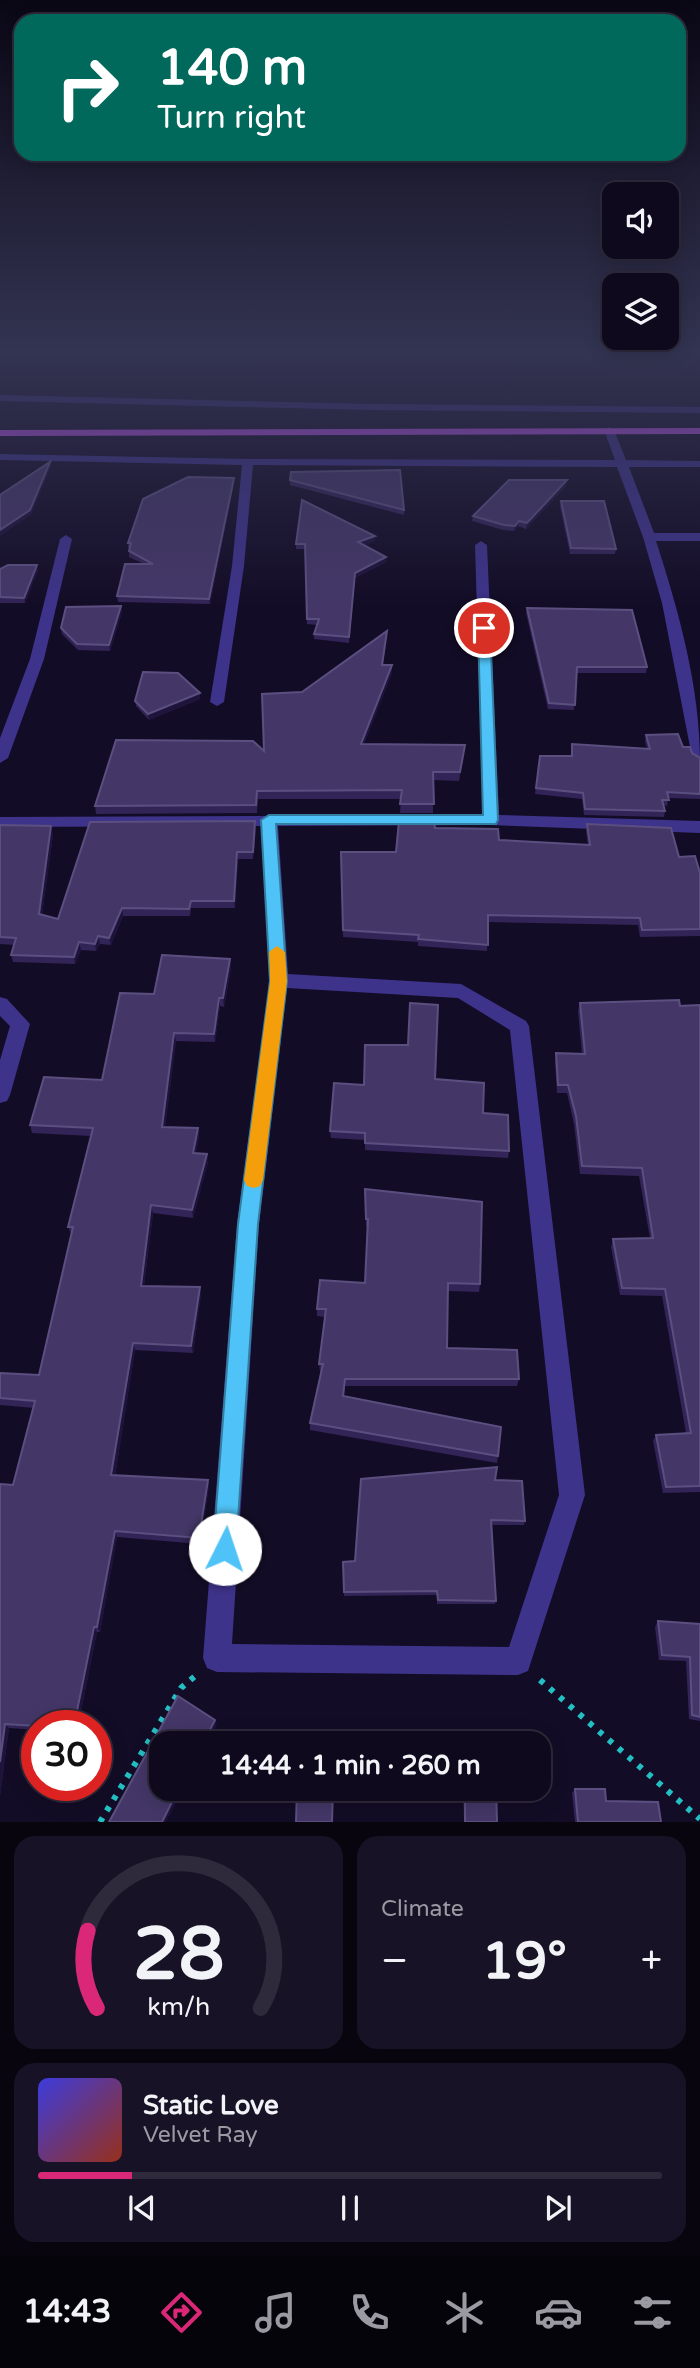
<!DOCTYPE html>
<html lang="en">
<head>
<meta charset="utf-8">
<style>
	:root { --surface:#0e091c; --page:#171225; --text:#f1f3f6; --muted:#9b9aa3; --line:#2e2a3b; --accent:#db2777 }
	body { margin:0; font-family:"Varela Round",sans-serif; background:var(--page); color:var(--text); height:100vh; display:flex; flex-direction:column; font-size:26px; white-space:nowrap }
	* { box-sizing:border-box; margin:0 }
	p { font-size:23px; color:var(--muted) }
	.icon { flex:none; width:38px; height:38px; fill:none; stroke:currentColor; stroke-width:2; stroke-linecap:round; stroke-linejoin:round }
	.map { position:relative; height:1822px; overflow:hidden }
	.side { display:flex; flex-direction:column; gap:14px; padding:14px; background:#08050f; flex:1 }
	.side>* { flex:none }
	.top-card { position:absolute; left:14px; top:14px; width:672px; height:147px; border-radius:21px; box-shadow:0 4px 18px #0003,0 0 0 2px var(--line); background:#00695c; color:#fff; overflow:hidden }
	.fabs { position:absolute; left:602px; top:182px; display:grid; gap:14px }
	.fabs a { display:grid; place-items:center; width:77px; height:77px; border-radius:14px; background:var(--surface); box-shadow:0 4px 18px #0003,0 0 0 2px var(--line); font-size:35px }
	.speed { position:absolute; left:21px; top:1710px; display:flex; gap:14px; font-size:35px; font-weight:700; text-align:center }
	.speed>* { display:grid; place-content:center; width:91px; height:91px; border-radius:50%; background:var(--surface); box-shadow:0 4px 18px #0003,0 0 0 2px var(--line); line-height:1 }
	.speed .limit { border:10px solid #d22; background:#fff; color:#111 }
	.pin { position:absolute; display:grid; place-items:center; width:60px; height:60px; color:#fff; margin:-30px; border:4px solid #fff; border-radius:50%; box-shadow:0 2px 7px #0007 }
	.me { position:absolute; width:77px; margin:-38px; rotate:4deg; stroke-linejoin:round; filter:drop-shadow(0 0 5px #0008) }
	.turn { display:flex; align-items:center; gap:24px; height:147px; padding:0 28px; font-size:32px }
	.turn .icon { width:91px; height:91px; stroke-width:2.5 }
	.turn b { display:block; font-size:49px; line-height:60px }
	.big { font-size:52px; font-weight:800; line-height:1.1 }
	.side .card { flex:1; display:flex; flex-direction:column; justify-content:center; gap:10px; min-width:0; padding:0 24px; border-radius:21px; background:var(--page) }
	.side .dial { align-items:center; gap:0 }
	.dial svg { height:182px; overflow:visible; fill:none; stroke:var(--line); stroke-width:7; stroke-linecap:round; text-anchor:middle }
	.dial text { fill:var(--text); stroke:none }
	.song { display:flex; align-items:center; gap:21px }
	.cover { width:84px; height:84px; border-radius:10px; background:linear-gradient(135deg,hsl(240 70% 55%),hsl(10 70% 35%)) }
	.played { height:7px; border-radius:4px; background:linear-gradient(90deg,var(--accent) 15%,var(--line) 15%) }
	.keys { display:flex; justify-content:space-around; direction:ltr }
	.heat { display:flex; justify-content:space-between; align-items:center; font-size:38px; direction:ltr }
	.side .tiles { flex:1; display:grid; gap:14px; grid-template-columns:1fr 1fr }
	.card:last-child { grid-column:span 2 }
	.trip { position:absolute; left:149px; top:1731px; width:402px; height:70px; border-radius:21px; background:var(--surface); box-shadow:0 4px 18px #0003,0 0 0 2px var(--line); font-weight:800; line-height:70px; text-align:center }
	.dock { display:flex; height:112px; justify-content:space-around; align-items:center; background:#06040b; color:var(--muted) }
	.dock .icon { width:49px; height:49px }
	.dock .selected { color:var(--accent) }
	.dock b { font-size:32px; color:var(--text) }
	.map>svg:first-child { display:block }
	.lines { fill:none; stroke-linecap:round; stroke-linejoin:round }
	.path { stroke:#23bfc2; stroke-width:6; stroke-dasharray:5 8; stroke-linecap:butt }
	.service { fill:#3d338a; fill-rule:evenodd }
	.minor { fill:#3d338a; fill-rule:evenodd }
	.primary { fill:#ce58ff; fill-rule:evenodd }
	.wall { fill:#322456 }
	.shaded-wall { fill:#1e133b }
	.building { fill:#443768; stroke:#5b4f80; stroke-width:2 }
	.route { fill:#4fc3f7; stroke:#337fa1; stroke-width:2 }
	.slow { fill:#f59e0b }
</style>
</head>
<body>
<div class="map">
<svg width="700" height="1822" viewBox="0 0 700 1822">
	<rect width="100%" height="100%" fill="#130c26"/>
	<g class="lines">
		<g class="path">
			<polyline points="540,1680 700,1819"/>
			<polyline points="100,1822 181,1688 195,1676"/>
		</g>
		<polygon class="service" points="0,395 371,404 700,407 700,413 371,410 0,401"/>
		<g class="minor">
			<path d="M609,427L614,430L626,460L700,461V467H629L654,533H700V541H656C679,612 700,687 700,762L692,757L662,603L643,537L617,467L253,465L244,566L224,702L217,706L210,702L232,566L242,465L0,460V454L248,459L615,460L604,430Z"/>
			<polygon points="66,535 72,539 44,659 8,758 0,763 0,738 30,659 60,539"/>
			<path d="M481,541L487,545L499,815L700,821V833L491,825L278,826L288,974L461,984L526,1021L529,1026L585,1495L528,1671L518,1675L217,1672L207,1668L203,1658L237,1224L270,981L261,826L0,827V817L483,815L475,545ZM287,988L458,998L510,1030L559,1495L509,1647L232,1644L259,1224Z"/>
			<polygon points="0,997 7,999 30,1024 10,1095 7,1101 0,1103 0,1060 10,1026 0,1016"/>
		</g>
		<polygon class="primary" points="700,428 700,434 0,436 0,430"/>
	</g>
	<g class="wall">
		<polygon points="290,480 404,510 404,515 290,485"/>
		<polygon points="234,483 210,604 118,602 117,596 144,564 129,557 129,548 128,548 128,543"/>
		<polygon points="566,486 526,529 518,526 514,531 503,530 472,521 473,516"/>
		<polygon points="561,501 616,549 615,554 570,554 560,506"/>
		<polygon points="375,536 375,541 364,545 386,562 355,578 349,643 314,639 314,634 317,625 307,624 305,549 296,549 296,544"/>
		<polygon points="0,569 38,570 25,603 0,603"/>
		<polygon points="121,606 122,612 110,651 78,650 62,634 61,628"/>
		<polygon points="527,608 647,667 646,673 577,673 574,710 548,709 526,613"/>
		<polygon points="387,631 383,665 392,673 364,744 464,753 459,781 433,780 433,813 400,813 401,799 258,799 257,813 96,814 95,806 264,751 302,692"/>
		<polygon points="200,693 200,699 149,720 136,706 135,701"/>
		<polygon points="646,735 683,747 700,758 700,799 668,798 667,806 664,805 665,811 664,817 584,815 582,799 535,794 540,756 571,756 572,744 647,749 645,741"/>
		<polygon points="587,824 679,857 700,873 700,936 640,937 638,925 488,922 487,951 418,946 418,942 343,937 341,852 396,852 435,828 499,840 588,845 586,831"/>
		<polygon points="0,825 53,834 42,915 58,919 256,829 253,859 238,859 235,908 191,908 190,916 123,916 111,945 100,944 96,951 81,950 75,964 13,962 11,955 14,945 0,944"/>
		<polygon points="230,959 231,968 224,1007 220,1006 215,1042 176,1041 165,1127 198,1128 199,1136 196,1153 208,1162 193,1218 153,1213 144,1286 201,1294 193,1353 135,1350 115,1476 208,1480 209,1486 200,1544 117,1537 100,1632 97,1632 78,1726 37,1726 37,1730 9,1728 0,1796 0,1484 13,1485 34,1408 0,1405 0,1373 39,1375 72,1235 68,1227 91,1136 32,1133 30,1125 102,1080 154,994"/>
		<polygon points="580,1003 700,1005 700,1492 663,1493 653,1441 656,1435 686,1433 662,1296 620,1295 611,1247 613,1239 650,1238 639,1176 580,1174 574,1124 567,1093 557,1093 555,1061 556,1053 582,1054 578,1011"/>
		<polygon points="435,1079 483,1113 509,1151 508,1158 365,1150 365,1140 331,1138 330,1131 364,1085"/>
		<polygon points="365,1189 480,1284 479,1292 448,1291 447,1348 519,1379 517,1386 345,1386 344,1397 498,1456 497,1463 310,1430 310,1423 321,1372 320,1371 319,1364 325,1317 317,1316 317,1309 365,1283 368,1227 366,1227"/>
		<polygon points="495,1480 525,1521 524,1525 492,1525 496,1601 495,1604 437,1604 437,1595 344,1596 343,1562 355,1561"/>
		<polygon points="658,1621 700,1624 700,1721 689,1719 686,1661 659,1660 655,1627"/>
		<polygon points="463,1788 496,1788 497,1822 464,1822"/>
		<polygon points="575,1789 606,1801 661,1822 575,1822 572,1793"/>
	</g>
	<g class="shaded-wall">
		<polygon points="50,462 51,467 31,515 0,536 0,530"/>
		<polygon points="234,478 234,483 210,604 209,599"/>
		<polygon points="567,480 566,486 526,529 527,523"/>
		<polygon points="519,521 518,526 514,531 515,526"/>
		<polygon points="375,536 375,541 358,548 358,542"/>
		<polygon points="386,557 386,562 355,578 349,643 355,573"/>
		<polygon points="37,565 38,570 25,603 24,598"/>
		<polygon points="121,606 122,612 110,651 109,645"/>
		<polygon points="392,665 392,673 361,752 361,744"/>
		<polygon points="200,693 200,699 149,720 148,714"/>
		<polygon points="255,821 256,829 253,859 253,852"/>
		<polygon points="51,826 53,834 41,922 39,914"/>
		<polygon points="237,852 238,859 235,908 234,901"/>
		<polygon points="122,908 123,916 111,945 109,938"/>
		<polygon points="98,936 100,944 96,951 95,944"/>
		<polygon points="79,942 81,950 75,964 74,957"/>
		<polygon points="230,959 231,968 224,1007 223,998"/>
		<polygon points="219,998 220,1006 215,1042 214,1034"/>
		<polygon points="174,1033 176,1041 164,1135 162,1127"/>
		<polygon points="198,1128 199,1136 195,1161 193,1153"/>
		<polygon points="207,1154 208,1162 193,1218 192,1210"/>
		<polygon points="151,1205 153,1213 143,1293 141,1286"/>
		<polygon points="200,1287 201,1294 193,1353 191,1346"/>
		<polygon points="133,1343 135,1350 114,1482 111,1475"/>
		<polygon points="208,1480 209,1486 200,1544 199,1538"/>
		<polygon points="115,1531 117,1537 100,1632 97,1627"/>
		<polygon points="94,1627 97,1632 78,1726 74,1726"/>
		<polygon points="215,1720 217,1725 207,1743 203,1743"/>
		<polygon points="5,1724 9,1728 0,1796 0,1762"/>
		<polygon points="179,1788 184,1788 166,1822 162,1822"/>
	</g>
	<g class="building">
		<polygon points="50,462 30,510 0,530 0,495"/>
		<polygon points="400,470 404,510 290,480 291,472"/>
		<polygon points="188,477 234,478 209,599 117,596 125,564 153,564 129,551 131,543 128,543 143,499"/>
		<polygon points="509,480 567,480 527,523 519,521 515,526 504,525 473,516"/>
		<polygon points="302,500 375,536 358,542 386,557 355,573 349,637 314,634 319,619 307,619 305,544 296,544"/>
		<polygon points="561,501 604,501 616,549 571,548"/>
		<polygon points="8,565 37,565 24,598 0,597 0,569"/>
		<polygon points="121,606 109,645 77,644 61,628 66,607"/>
		<polygon points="527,608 632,610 647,667 577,667 575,705 549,703"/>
		<polygon points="387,631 382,665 392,665 361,744 465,745 460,772 433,772 434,804 400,804 402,790 257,791 256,805 95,806 116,740 253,741 264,751 262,694 302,692"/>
		<polygon points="143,672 178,673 200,693 148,714 135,701"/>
		<polygon points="678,734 683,747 690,747 692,753 700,758 700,794 667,792 669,800 662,800 665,811 585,809 583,793 536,788 540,756 572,756 572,744 650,749 646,735"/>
		<polygon points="255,821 253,852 237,852 234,901 191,901 189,909 122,908 109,938 98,936 95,944 79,942 74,957 11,955 16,938 0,937 0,825 51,826 39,914 58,919 90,822"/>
		<polygon points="399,821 434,821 435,828 498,829 499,840 590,845 587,824 671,828 679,857 695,856 700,873 700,929 642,930 640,918 488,915 488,945 418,939 419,935 343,930 341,852 396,852"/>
		<polygon points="162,955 230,959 223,998 219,998 214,1034 174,1033 162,1127 198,1128 193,1153 207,1154 192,1210 151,1205 141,1286 200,1287 191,1346 133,1343 111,1475 208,1480 199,1538 115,1531 97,1627 94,1627 74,1726 37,1726 5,1724 0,1762 0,1484 13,1485 35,1401 0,1398 0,1373 39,1375 73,1227 68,1227 93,1128 30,1125 44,1077 102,1080 120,993 154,994"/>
		<polygon points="679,1000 680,1006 700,1005 700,1486 666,1487 656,1435 691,1433 665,1289 622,1288 613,1239 653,1238 642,1168 582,1166 576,1116 568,1085 558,1085 556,1053 585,1054 580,1003"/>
		<polygon points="410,1003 438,1005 435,1079 484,1083 483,1113 508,1115 509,1151 365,1143 365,1133 330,1131 334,1083 364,1085 365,1045 408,1045"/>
		<polygon points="365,1189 482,1202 480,1284 448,1283 447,1348 517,1350 519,1379 345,1379 343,1396 501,1427 498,1456 310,1423 323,1364 319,1364 326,1309 317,1309 320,1280 365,1283 368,1219 366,1219"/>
		<polygon points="497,1467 495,1480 522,1481 525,1521 491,1520 496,1601 438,1600 437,1591 344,1592 343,1562 355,1561 361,1479"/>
		<polygon points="658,1621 700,1624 700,1717 692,1715 690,1657 662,1655"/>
		<polygon points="178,1696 215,1720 203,1743 161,1743 161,1788 179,1788 162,1822 109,1822"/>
		<polygon points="300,1732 335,1733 334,1743 299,1743"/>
		<polygon points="464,1735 495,1736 495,1743 464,1743"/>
		<polygon points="297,1788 333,1788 332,1822 296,1822"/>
		<polygon points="465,1788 496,1788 497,1822 465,1822"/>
		<polygon points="575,1789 605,1789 606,1801 658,1802 661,1822 578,1822"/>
	</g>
	<linearGradient id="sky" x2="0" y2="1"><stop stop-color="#0a0715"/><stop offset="0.58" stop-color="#333452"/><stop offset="1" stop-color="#333452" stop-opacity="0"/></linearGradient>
	<rect width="700" height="607" fill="url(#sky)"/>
	<polygon class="route" points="484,624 490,628 498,820 496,824 276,824 287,981 258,1224 236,1549 233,1558 225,1561 216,1558 213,1549 238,1224 270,981 261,820 269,815 483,815 478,628"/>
	<polygon class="slow" points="277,946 285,952 287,981 263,1180 260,1186 254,1188 247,1186 244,1180 270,981 269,952"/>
</svg>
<div class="fabs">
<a><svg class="icon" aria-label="sound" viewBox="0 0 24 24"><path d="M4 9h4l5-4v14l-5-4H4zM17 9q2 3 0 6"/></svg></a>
<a><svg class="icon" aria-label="layers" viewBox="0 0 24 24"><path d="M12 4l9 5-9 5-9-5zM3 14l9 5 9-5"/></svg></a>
</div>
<div class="speed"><div class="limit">30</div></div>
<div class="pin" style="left:484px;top:628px;background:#d93025"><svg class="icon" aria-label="arrive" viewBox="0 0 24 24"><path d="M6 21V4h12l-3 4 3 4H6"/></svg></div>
<svg class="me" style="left:225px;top:1549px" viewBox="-20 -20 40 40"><circle r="19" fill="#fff"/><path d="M0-13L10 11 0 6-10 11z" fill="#4fc3f7"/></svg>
<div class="trip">14:44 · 1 min · 260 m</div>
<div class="top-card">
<div class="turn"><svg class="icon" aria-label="right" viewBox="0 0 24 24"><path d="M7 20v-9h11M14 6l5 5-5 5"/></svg><div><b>140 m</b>Turn right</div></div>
</div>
</div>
<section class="side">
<div class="tiles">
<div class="card dial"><svg viewBox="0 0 100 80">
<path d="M14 69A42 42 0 1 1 86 69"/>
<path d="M14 69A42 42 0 0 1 10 35" stroke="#db2777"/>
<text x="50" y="56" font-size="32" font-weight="700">28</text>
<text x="50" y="72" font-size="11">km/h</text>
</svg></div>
<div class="card"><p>Climate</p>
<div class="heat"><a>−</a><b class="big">19°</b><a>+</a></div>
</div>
<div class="card">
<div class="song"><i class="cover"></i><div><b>Static Love</b><p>Velvet Ray</p></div></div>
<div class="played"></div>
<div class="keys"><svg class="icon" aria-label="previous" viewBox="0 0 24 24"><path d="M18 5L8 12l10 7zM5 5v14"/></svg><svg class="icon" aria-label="pause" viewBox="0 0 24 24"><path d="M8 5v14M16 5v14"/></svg><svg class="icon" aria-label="next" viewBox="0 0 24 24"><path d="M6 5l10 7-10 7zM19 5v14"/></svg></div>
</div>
</div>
</section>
<nav class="dock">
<b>14:43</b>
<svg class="icon selected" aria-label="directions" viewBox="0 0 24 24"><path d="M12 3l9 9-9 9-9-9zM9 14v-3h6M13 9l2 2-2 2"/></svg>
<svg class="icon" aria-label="music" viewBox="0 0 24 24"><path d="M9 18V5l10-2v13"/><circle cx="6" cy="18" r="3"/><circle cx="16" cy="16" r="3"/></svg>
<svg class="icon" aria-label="phone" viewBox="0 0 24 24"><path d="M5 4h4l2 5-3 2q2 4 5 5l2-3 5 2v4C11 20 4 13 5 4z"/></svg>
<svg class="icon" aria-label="climate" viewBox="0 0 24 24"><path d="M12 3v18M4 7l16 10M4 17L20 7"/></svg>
<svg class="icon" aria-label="car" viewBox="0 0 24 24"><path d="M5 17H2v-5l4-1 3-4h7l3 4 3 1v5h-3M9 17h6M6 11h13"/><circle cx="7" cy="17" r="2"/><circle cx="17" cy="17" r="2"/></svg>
<svg class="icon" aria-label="filters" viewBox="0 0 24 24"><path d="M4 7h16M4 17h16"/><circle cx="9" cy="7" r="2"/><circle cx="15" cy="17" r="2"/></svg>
</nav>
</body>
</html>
